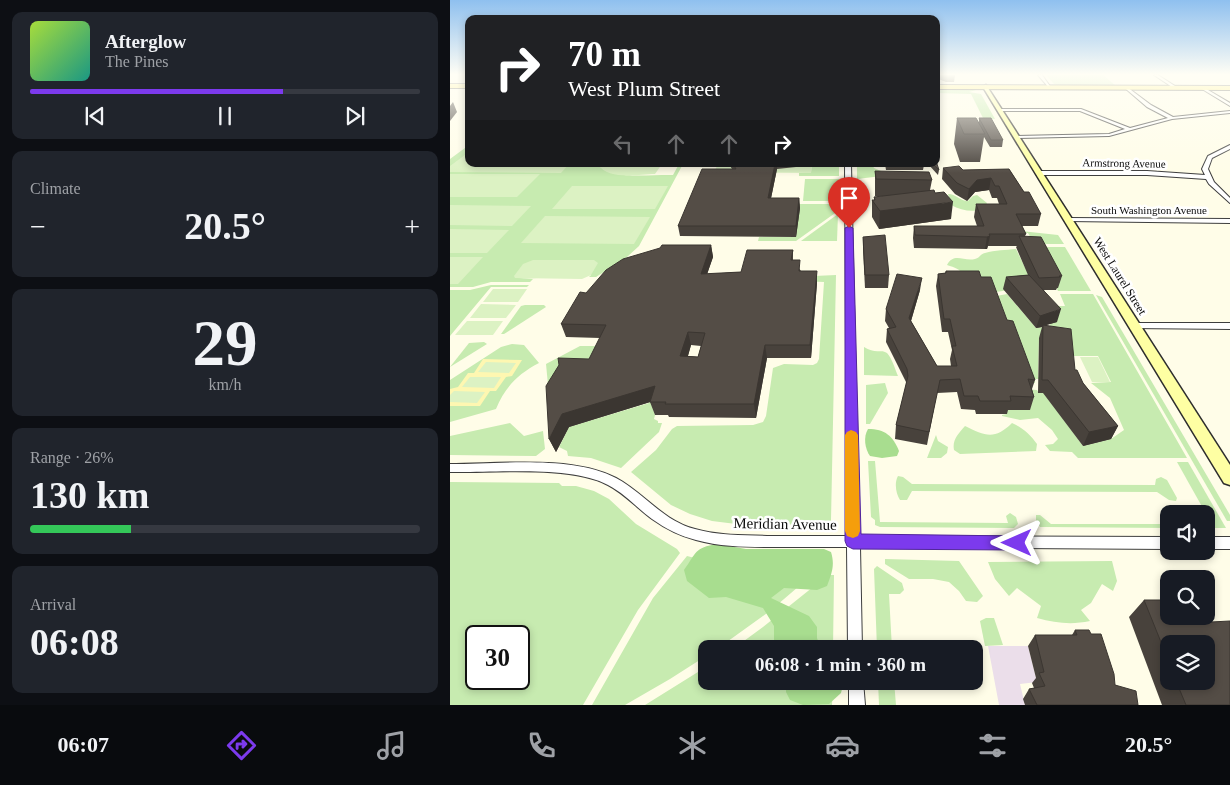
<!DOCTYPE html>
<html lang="en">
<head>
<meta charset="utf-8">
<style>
	:root { --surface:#171b24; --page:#20242c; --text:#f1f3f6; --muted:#9ea1a6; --line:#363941; --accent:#7c3aed }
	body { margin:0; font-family:"Times New Roman",serif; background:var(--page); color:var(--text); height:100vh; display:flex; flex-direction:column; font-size:19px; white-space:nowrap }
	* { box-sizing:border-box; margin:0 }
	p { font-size:16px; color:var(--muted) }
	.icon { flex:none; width:28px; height:28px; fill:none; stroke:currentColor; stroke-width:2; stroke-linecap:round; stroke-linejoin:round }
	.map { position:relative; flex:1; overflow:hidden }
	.sheet { display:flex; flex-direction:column; gap:12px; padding:12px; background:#0d0f14; width:450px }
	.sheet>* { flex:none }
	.guide { position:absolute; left:15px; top:15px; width:475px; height:152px; border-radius:10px; box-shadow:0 2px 8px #0003; background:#202124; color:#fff; overflow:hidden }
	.tools { position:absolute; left:710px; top:505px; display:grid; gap:10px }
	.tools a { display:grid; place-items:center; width:55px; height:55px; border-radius:10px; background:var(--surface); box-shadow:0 2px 8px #0003; font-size:25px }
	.speed { position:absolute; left:15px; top:625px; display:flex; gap:10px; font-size:25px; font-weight:700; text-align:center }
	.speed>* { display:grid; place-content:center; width:65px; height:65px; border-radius:50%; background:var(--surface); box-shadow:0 2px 8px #0003; line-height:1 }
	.speed .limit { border:2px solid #111; border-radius:8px; background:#fff; color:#111 }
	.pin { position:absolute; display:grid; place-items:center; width:42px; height:42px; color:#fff; margin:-51px -21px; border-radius:50% 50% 50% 0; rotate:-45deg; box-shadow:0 0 5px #0007 }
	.pin .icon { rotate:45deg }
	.me { position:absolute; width:55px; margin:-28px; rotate:270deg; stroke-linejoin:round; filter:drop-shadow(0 0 4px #0008) }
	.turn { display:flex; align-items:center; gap:18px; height:105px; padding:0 20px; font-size:22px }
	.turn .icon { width:65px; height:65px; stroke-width:2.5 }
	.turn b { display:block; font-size:35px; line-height:42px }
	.lanes { display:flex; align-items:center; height:48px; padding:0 20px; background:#0003; justify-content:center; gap:25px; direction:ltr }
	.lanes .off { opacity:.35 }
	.big { font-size:38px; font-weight:700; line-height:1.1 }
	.sheet .widget { flex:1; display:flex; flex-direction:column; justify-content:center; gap:8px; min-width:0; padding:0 18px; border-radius:10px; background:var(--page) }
	.sheet .dial { align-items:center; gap:0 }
	.dial b { font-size:65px; line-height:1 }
	.song { display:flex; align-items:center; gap:15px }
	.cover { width:60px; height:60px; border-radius:8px; background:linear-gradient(135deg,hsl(80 70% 55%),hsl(170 70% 35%)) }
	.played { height:5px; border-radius:2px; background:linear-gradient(90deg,var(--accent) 65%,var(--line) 65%) }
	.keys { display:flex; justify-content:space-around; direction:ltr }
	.heat { display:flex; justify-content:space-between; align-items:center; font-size:28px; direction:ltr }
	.charge { height:8px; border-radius:4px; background:linear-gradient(90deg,#34c759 26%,var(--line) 0) }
	.trip { position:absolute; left:248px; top:640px; width:285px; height:50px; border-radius:10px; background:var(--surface); box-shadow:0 2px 8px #0003; font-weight:700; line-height:50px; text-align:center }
	.menu { display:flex; height:80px; justify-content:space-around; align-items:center; background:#090b0e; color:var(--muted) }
	.menu .icon { width:35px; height:35px }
	.menu .selected { color:var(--accent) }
	.menu b { font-size:22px; color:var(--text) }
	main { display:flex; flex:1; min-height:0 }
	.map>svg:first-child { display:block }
	.industrial { fill:#ebdeea }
	.green { fill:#c7ebb0; fill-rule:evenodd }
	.forest { fill:#a8dd8f }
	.sand { fill:#fef7b1 }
	.pitch { fill:#dcf2c3 }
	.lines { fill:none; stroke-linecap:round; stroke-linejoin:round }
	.street-casing { stroke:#3e3e3e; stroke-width:2 }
	.secondary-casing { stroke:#2d2d2d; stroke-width:3 }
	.primary-casing { stroke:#1c1c1c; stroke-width:2 }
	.street { fill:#fff; fill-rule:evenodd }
	.secondary { fill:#feffa3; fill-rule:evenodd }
	.primary { fill:#ffeb58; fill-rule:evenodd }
	.wall { fill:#48423c; fill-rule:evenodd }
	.shaded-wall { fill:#3b3631 }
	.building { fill:#544d46; stroke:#3b3631; fill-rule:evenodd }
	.route { fill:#7c3aed; stroke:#51269a }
	.slow { fill:#f59e0b }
	.labels { text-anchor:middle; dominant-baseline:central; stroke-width:5; stroke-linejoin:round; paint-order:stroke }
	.far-street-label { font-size:11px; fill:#0b0b0b; stroke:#fff }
	.street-label { font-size:12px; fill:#0b0b0b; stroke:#fff }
	.near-street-label { font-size:15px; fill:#0b0b0b; stroke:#fff }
</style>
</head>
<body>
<main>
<section class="sheet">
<div class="widget">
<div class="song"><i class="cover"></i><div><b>Afterglow</b><p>The Pines</p></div></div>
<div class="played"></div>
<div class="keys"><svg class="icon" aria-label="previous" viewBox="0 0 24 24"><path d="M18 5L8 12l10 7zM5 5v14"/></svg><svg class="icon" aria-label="pause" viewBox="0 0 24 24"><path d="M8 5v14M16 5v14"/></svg><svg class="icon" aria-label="next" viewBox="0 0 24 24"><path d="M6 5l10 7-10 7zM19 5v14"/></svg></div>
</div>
<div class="widget"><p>Climate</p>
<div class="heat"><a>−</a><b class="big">20.5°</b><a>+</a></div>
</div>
<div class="widget dial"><b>29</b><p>km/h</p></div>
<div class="widget"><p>Range · 26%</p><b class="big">130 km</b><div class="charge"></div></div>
<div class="widget"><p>Arrival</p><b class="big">06:08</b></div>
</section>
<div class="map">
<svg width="780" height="705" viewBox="0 0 780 705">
	<rect width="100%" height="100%" fill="#fffde8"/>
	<polygon class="industrial" points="538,646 578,646 587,682 570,684 575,705 549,705"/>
	<g class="green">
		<polygon points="596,75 653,75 666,86 608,85 604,84"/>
		<polygon points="486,90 526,90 519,92 531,94 545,119 533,118 521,94 486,93"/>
		<path d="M19,145V164H148C158,181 204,174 223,175L229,164H233L189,246L177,257L146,277H139L141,275L69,279H83L80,282H41L23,287H0V159Z"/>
		<polygon points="362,164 389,164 389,176 349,176 349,173 361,172"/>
		<polygon points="407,164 422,164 424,168 431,171 432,176 407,179"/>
		<polygon points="355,179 389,179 388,201 353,201"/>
		<path d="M498,194C506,194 510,201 518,201L523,196L527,195L537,203L535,208C525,213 512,211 501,205Z"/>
		<polygon points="315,204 388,204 388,211 346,241 308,241 309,237 346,237"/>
		<polygon points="388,214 387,241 351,241"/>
		<polygon points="571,231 608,235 614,244 584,244 578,233 570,233"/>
		<polygon points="587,247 615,247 641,291 608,291"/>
		<path d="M566,249L584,286L540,293L513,276C510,268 505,268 497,265C504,252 514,262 525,259C530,258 530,254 535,253C545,250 556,250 566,249Z"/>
		<polygon points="386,275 381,520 379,524 294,525 262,521 240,514 221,505 181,472 206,450 222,429 227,426 303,425 313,422 316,416 323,368 334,364 363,365 367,363 369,359 374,282 350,281 364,276"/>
		<polygon points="41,285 79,285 77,287 41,287 0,336 0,290 20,290"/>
		<polygon points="557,294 586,328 600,326 602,306 615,306 610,294 643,294 737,458 628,458 622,452 600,451 595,445 603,444 608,439 602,430 588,418 570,420 552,416 552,415 557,414 556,410 573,389 587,390 589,393 596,393 595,395 633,446 661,439 674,430 660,398 641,383 661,382 648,356 618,356 589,338 588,377 591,379 584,379 585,383 573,383 541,297"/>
		<polygon points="646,295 652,297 780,515 780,521 777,521"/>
		<polygon points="75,305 94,305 96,307 54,334 51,334 71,306"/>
		<polygon points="34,342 37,344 0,367 19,343"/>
		<path d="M62,344L74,345L89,363C68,374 55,387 46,409L0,422V380L51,347Z"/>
		<polygon points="130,346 147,346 151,351 99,395 96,364"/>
		<path d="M414,347C424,354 432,349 437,353C442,358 445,369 448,376L414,375Z"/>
		<polygon points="435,383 438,393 420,424 416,424 416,385"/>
		<polygon points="200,400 205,415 204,419 208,421 208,423 212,423 209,432 171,468 141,458 118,456 117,451 109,447 119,427 199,403"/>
		<polygon points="60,423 74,436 93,431 95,449 86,456 0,455 0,436"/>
		<path d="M562,423C573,428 580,434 587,444L586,451L510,454L504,450C502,440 508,434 515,426C535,436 545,440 562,423Z"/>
		<polygon points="486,435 488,441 498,447 497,453 491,458 477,458"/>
		<polygon points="418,461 425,461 430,522 558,523 556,516 560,513 566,517 568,524 564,528 430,527 425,525 425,520 421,517"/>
		<polygon points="727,462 738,462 776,528 764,528"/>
		<path d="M448,476L453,477L462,484L705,485L706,479L711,477L717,480L727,498L726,501L719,500L707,492L462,491L457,500H450C446,494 444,483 448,476Z"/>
		<path d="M0,482L109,483L112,486H126L144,491L159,499L186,524L227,549L230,553L188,610L133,705H0ZM26,636H69V679H26Z"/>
		<polygon points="586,515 590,515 601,524 719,524 719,528 594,527 590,527 586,520"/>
		<polygon points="237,556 257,561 376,563 320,611 267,649 256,649 256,656 220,679 175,705 142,705 203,598"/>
		<polygon points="435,559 509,561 533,596 527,602 516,601 509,591 499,582 483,579 459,579 435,564"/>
		<path d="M662,561L667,581L663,591L652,584L641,603L631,610L640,621C621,625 606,623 587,618L591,606L567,588L559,596L545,579L538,562Z"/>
		<polygon points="427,566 452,583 454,590 450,594 439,594 442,649 427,649 424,569"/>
		<polygon points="378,575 384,575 383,649 283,649 313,627"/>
		<polygon points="536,618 544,618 553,645 535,646 530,621"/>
		<polygon points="256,667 256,681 383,681 382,705 195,705"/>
		<polygon points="428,681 444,681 446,705 429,705"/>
	</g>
	<g class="forest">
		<path d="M418,429C435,429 443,436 449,451L447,456L432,458L420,456C415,449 413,437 418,429Z"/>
		<path d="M267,544L296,549H374L381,552C385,565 382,573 377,586L367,590L334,588L321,598L359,616L367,627V638L370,647L376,649H324V626L313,608L276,597L259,598L237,581L234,570C247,552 244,548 267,544Z"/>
		<polygon points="336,681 394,681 391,693 379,704 353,705 340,700 336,692"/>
	</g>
	<polygon class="sand" points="33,359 72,360 62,376 56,377 46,391 40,391 30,406 0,406 0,389 8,387 18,373 24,373"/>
	<g class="pitch">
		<polygon points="19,152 19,164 119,164 111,173 0,172 0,166"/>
		<path d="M148,164H212L205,174C189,174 158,181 148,164Z"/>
		<polygon points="268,164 362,164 361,173 264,172"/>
		<polygon points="0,174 90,174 67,197 0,197"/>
		<polygon points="122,186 218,186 205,209 102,209"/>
		<polygon points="0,205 81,206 62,226 0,225"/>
		<polygon points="95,216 200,217 184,244 71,243"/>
		<polygon points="0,229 59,230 37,253 0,253"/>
		<polygon points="0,257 33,257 8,284 0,284"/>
		<polygon points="83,260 144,260 148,263 141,275 132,279 65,278 64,276 73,264"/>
		<polygon points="43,289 77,289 68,302 33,302"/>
		<polygon points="31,304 66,305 56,318 20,318"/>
		<polygon points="17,321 53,321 43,335 5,335"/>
		<polygon points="630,357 648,357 660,382 642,382"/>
		<polygon points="36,362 66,363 59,373 28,372"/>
		<polygon points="20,377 51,377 44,388 12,387"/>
		<polygon points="4,391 35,392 27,403 0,402 0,395"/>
	</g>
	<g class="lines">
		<defs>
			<g id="street">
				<polygon points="588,75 592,75 602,89 600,89"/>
				<polygon points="704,75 708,75 728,88 725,89"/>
				<polygon points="677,87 701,105 723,117 780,111 780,113 722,119 659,136 568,138 566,137 566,136 659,134 675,129 630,111 551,111 549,110 551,109 631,109 680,128 718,118 697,107 676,89"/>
				<polygon points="753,87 780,103 780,106 752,89"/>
				<polygon points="780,145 780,149 762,158 758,169 764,182 780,198 780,203 759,184 756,179 697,175 589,175 586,173 589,171 697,171 755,175 752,169 758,156"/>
				<path d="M395,164H401L409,536L719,537V549L410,547L412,649H398L397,547C372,547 347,547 322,547C296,547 271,547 246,540C230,536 216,529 202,519C187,508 174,493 158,485C121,465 42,473 0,472V464C49,464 122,455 166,478C194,493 213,521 245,529C270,536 295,535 321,536C347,536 372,536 397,536Z"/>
				<polygon points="619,218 780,219 780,223 617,221 617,219"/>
				<polygon points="684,323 780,323 780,329 681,328 680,326"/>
				<rect x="756" y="537" width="24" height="12"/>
				<polygon points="399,681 413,681 415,705 399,705"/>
			</g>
			<polygon id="secondary" points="536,85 780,465 780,485 774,483 533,87"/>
			<g id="primary">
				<rect x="0" y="84" width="19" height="4"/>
				<polygon points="486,85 780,86 780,90 486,89"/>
			</g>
		</defs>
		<use href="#street" class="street-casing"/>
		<use href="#secondary" class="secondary-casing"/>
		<use href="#primary" class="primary-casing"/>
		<use href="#street" class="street"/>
		<use href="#secondary" class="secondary"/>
		<use href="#primary" class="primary"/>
	</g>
	<g class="wall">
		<polygon points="486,75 505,75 504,82 496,82 486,78"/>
		<polygon points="507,118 529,122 529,118 553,140 552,147 540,147 534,137 530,162 510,162 504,144"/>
		<polygon points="279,164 352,164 346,167 327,169 321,198 349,198 350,208 346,237 230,236 228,226 282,169"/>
		<polygon points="435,164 473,164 474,165 473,170 436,170"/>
		<polygon points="478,164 486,164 489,170 488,175"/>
		<polygon points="493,168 513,170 559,169 574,192 591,214 588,226 572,226 576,234 575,236 612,276 608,288 607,288 606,290 594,290 607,322 596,325 633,383 668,426 661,439 633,446 593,393 588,393 589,338 592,327 586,328 553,289 556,277 578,275 566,247 567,246 538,246 537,249 535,249 464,248 463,238 464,226 527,226 524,217 526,204 549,204 547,198 542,198 539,190 525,192 517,201 505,194 492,179"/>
		<polygon points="425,171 482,180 480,190 485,193 501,219 429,229 422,217 422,200 424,200 424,197 434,196 425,196"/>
		<polygon points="413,237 439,275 438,288 415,288 413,249"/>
		<path d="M261,245L263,257L257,274L291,272L343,250V260L351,271L367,283L361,358H317L306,418L219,417L218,415H205L200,402L119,427L106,452L99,439L150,338L116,337L111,324L136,293ZM241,345L251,346L248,357L238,356Z"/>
		<polygon points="496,271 531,277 557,320 585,380 582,389 584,397 580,410 558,410 557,414 526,414 525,410 511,409 507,392 487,393 477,445 445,439 446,425 456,385 456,382 436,342 437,329 439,328 435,321 436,309 470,290 461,321 487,366 501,366 500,359 502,350 498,332 492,332 486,286 488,274 495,273"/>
		<path d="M694,600L742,623L780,705H712L679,617ZM719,644L756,681H719Z"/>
		<polygon points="625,630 665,685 688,705 575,705 573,699 579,689 584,688 582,683 586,678 578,646 585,635 622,635"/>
	</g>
	<g class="shaded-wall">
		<polygon points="3,102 7,112 0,121 0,106"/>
		<polygon points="325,164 327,164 327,169 319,208 318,198"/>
		<polygon points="346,164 352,164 346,167"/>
		<polygon points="541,178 539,190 525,192 517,201 519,189 527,180"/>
		<polygon points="349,198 350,208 346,237 346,226"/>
		<polygon points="503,202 501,219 429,229 430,211"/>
		<polygon points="540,236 537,249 535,249 537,237"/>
		<polygon points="261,245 263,257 253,286 251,274"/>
		<polygon points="367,271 367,283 361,358 360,345"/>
		<polygon points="472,278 470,290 458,331 459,318"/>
		<polygon points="611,309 607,322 593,326 593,325 592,327 586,328 590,316"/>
		<polygon points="238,332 241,345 234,369 230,356"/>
		<polygon points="315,345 317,358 306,418 304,404"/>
		<polygon points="205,386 210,399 119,427 106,452 99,439 112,414"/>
		<polygon points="668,426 661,439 633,446 639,432"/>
	</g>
	<g class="building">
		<polygon points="507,118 526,118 535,134 514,134"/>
		<polygon points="529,118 541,118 553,140 541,140"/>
		<polygon points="486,161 489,170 483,164 486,164"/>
		<polygon points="283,164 325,164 318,198 349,198 346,226 228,226 252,169 286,169"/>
		<polygon points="436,164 473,164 474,165 436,165"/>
		<polygon points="509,166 513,170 559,169 574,192 579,192 591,214 566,214 576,234 539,234 540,236 537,237 465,235 464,226 534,226 526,204 557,204 549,186 545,186 541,178 527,180 519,189 507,183 493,168"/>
		<polygon points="425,171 479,172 482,180 426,179"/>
		<polygon points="484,190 485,193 494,192 503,202 430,211 422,200 425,200 424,197"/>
		<polygon points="435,235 439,275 415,275 413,237"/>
		<polygon points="569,236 591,237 612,276 609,276 610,277 589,278"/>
		<path d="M212,245H261L251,274L291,272L297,250H343L341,260H350L349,271H367L360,345H315L304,404H215L216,402H200L205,386L112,414L99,439L96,386L109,365L108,358L139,359L156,325L111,324L130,292L136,293L156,270L173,259L210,248ZM238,332L255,333L248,357L230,356Z"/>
		<polygon points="496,271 529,271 531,277 541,277 557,320 563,321 585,380 578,379 584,397 560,396 561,401 530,401 528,396 514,396 510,379 490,380 479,432 446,425 458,376 457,369 437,329 446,327 436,309 447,274 472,278 459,318 487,366 507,366 502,346 506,346 500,319 494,319 488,274 496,273"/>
		<polygon points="579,275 611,309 590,316 556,277"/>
		<polygon points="593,325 621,329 625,370 627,370 633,383 668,426 639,432 598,380 592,380"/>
		<polygon points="694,600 719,600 719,616 739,616 742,623 780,621 780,705 736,705 726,681 756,681 756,644 719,644 719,662"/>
		<polygon points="625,630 639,630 641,634 651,634 664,674 665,685 686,691 688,705 587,705 579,689 595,686 589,673 594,672 585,635 627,635"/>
	</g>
	<linearGradient id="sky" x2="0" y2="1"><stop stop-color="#8fc0ef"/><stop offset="0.43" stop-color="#fffef5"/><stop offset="1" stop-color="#fffef5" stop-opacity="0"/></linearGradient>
	<rect width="780" height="173" fill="url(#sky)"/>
	<polygon class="route" points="399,226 403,228 411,534 567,536 573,538 575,543 573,548 567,550 403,549 397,546 395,541 395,228"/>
	<polygon class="slow" points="401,430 406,432 408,435 410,531 408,536 403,538 397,536 395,531 395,435 397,432"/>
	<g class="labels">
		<g class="far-street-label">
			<text transform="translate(674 163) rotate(1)">Armstrong Avenue</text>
			<text x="699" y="210">South Washington Avenue</text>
		</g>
		<g class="street-label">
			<text transform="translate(670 276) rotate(58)">West Laurel Street</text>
		</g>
		<g class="near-street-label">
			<text transform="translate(335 524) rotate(1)">Meridian Avenue</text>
		</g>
	</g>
</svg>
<div class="tools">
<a><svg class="icon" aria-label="sound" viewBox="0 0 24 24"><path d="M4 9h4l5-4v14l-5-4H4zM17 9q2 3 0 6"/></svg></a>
<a><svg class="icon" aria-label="search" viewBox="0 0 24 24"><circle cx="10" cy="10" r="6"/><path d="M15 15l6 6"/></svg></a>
<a><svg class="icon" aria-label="layers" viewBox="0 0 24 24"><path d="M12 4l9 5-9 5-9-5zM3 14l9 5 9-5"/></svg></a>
</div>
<div class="speed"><div class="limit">30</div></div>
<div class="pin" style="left:399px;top:228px;background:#d93025"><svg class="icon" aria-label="arrive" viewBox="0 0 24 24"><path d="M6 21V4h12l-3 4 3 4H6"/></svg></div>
<svg class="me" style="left:567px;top:543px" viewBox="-20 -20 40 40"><path d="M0-17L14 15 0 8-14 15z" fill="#7c3aed" stroke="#fff" stroke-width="4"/></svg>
<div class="trip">06:08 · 1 min · 360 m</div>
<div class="guide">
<div class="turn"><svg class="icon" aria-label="right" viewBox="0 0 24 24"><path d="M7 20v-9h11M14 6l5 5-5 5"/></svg><div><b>70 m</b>West Plum Street</div></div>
<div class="lanes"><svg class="icon off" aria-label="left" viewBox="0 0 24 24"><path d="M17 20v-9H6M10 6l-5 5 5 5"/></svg><svg class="icon off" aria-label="ahead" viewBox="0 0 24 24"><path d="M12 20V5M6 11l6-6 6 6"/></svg><svg class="icon off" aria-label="ahead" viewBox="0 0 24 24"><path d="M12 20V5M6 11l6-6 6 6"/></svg><svg class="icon" aria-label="right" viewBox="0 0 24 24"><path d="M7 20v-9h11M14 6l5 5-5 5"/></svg></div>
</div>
</div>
</main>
<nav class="menu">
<b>06:07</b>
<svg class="icon selected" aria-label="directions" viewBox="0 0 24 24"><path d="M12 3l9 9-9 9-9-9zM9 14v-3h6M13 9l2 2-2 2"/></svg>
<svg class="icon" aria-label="music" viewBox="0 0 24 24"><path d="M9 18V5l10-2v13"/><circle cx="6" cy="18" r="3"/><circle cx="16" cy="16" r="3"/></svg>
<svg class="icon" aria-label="phone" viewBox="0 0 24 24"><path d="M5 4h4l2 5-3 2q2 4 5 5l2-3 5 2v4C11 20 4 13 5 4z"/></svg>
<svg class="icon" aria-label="climate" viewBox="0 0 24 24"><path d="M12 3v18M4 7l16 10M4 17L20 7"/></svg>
<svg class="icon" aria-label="car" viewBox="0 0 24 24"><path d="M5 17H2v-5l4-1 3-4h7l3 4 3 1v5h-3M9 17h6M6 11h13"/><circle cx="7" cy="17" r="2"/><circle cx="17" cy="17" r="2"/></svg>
<svg class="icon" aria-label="filters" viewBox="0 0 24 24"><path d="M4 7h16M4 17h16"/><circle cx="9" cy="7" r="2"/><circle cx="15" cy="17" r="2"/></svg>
<b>20.5°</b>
</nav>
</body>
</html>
